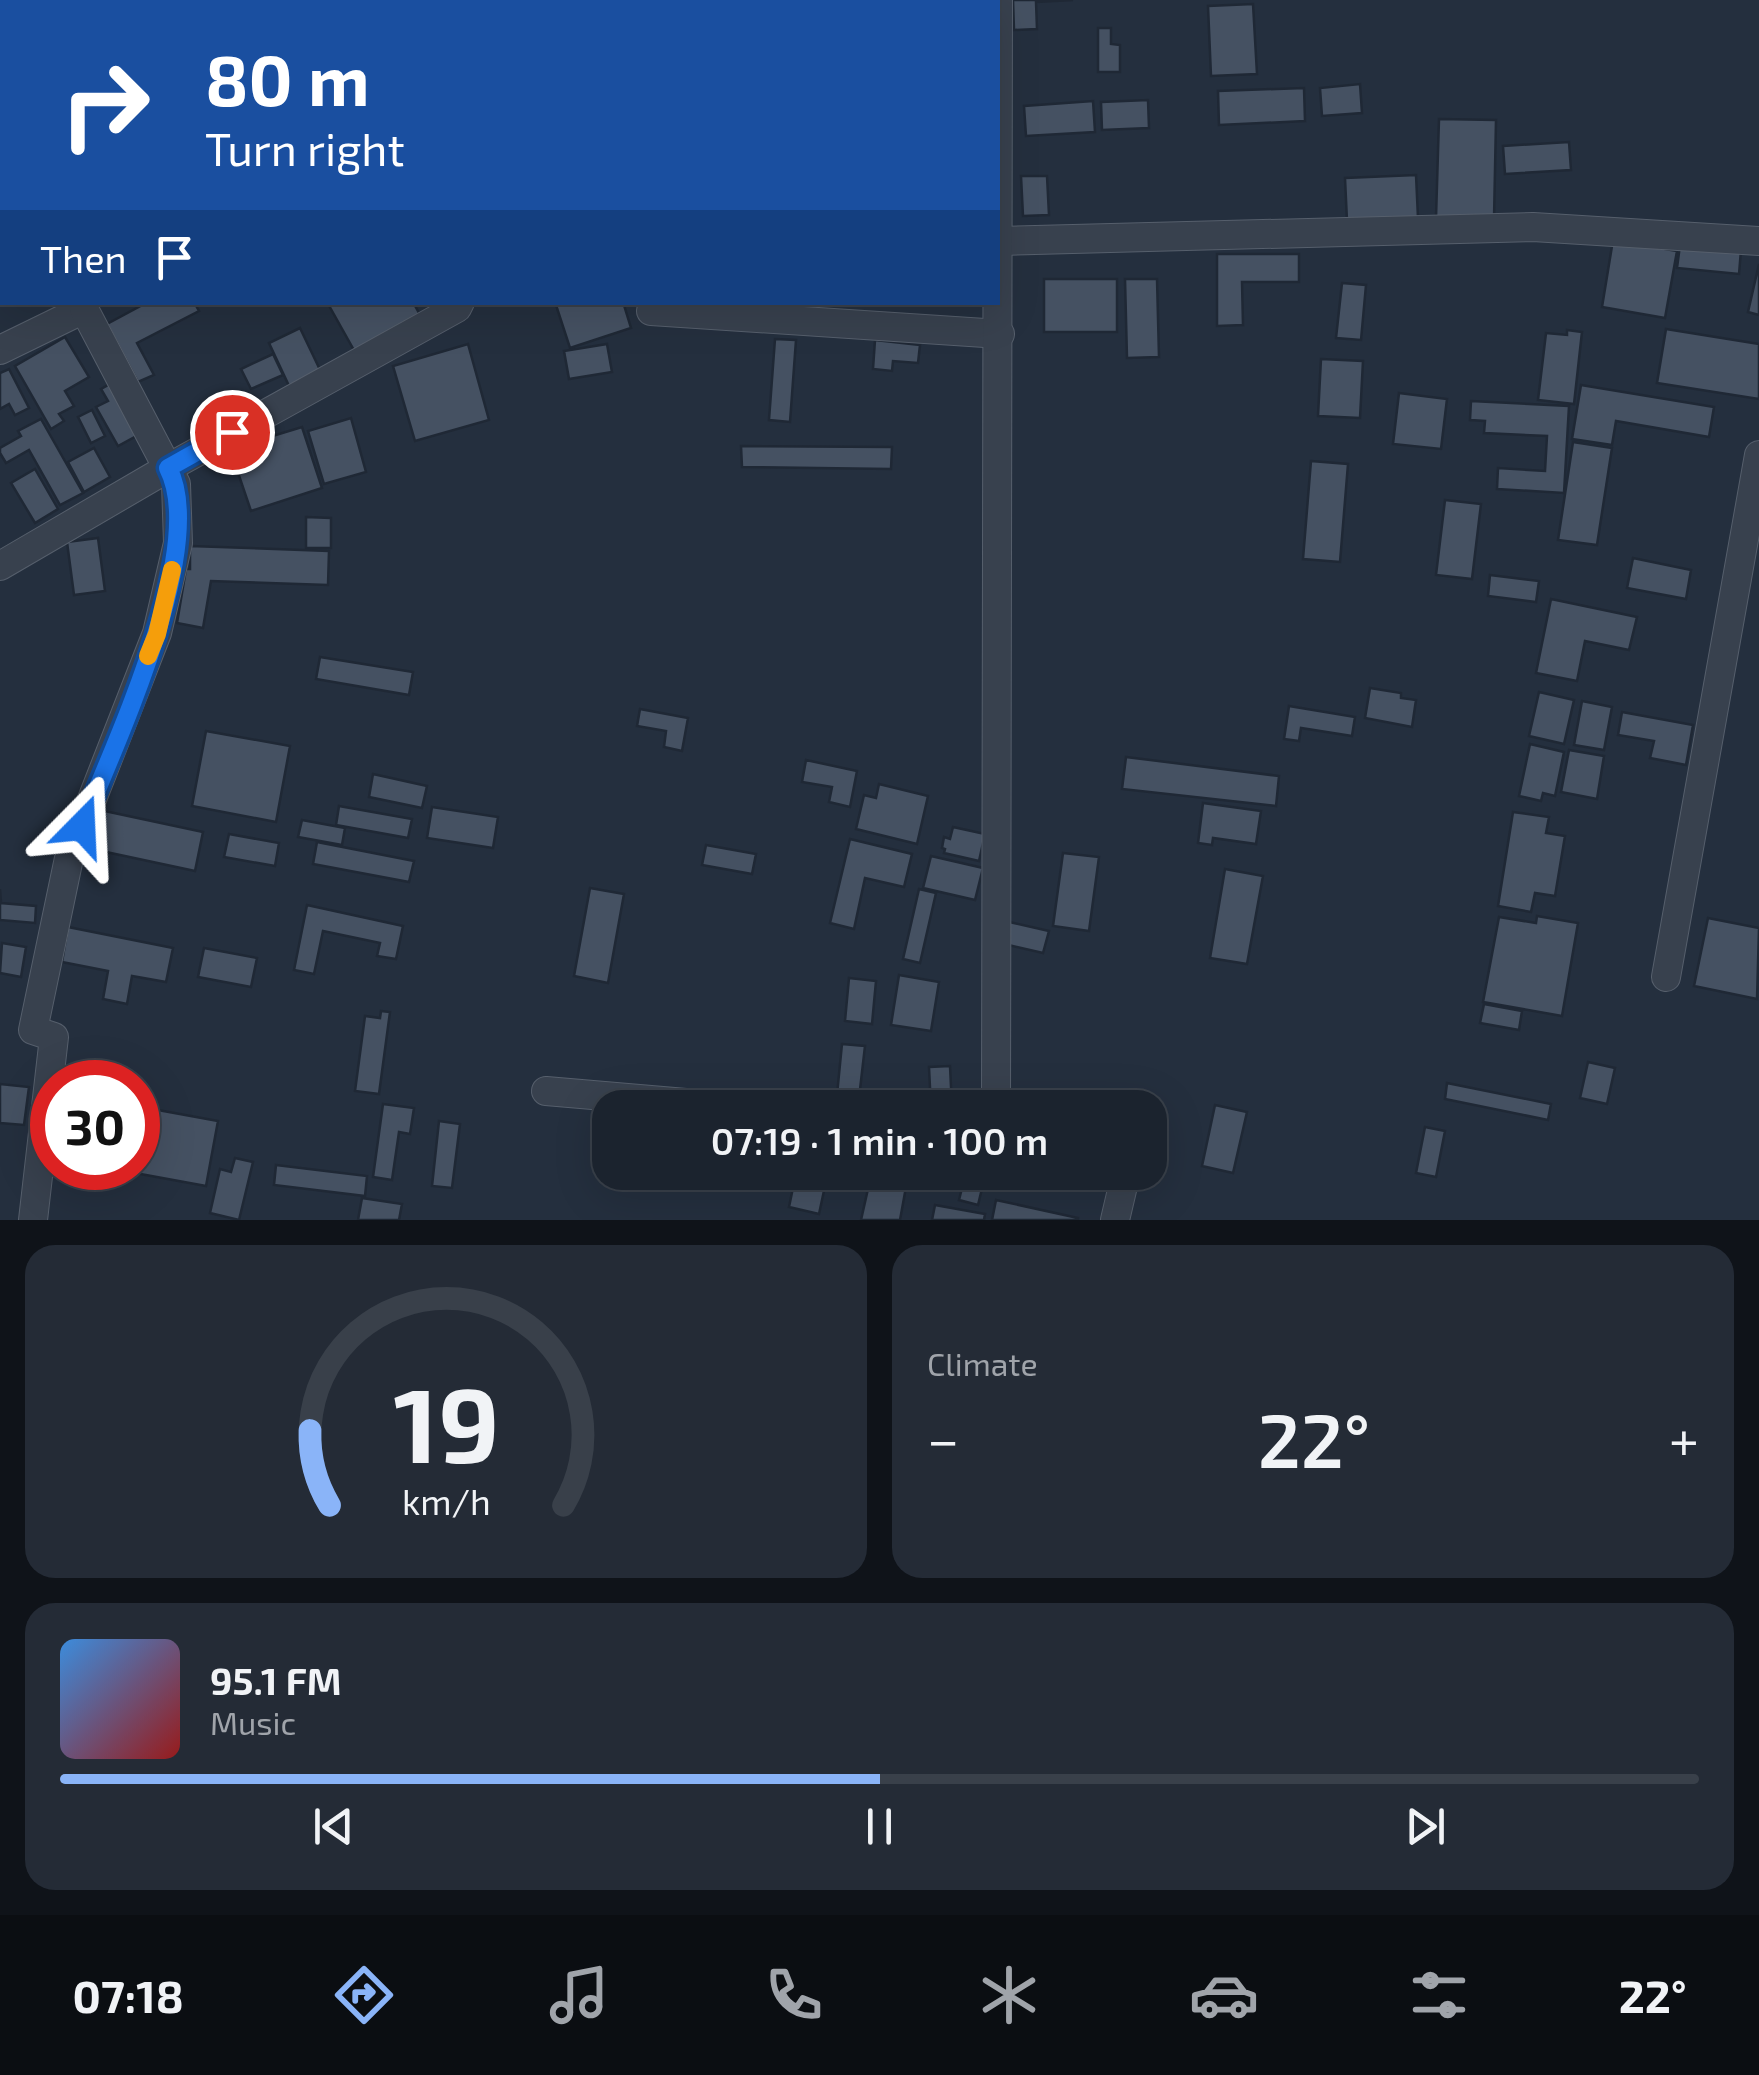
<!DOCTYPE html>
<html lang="en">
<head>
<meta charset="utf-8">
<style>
	:root { --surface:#1b232e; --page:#242b36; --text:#f1f3f6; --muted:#a0a4aa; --line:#39404a; --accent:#8ab4f8 }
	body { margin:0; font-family:"Exo 2",sans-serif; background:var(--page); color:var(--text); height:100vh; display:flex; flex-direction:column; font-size:38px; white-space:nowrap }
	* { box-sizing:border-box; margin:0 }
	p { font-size:32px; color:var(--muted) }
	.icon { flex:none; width:55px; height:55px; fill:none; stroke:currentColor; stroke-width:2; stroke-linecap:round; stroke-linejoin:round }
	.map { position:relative; height:1220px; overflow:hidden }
	.sheet { display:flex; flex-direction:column; gap:25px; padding:25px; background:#0f1319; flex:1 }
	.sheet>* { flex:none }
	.hud { position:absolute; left:0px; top:0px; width:1000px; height:305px; box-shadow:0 10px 40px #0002,0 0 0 2px var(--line); background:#1a4fa0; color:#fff; overflow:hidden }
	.speed { position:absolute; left:30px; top:1060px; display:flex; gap:20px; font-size:50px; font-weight:700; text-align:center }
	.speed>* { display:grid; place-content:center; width:130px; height:130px; border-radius:50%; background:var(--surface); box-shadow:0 10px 40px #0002,0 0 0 2px var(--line); line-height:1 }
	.speed .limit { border:15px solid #d22; background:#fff; color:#111 }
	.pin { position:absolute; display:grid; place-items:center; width:85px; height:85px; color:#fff; margin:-42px; border:5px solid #fff; border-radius:50%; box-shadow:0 2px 10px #0007 }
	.me { position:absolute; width:110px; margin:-55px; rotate:21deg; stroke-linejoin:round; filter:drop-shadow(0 0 8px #0008) }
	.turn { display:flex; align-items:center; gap:35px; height:210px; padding:0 40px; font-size:45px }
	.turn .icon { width:130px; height:130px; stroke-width:2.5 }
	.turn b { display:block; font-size:70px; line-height:85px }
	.then { display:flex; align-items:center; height:95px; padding:0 40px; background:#0003; gap:20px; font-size:38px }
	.big { font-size:75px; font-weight:600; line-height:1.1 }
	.sheet .tile { flex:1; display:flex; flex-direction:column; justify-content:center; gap:15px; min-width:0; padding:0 35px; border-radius:30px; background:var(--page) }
	.sheet .dial { align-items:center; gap:0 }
	.dial svg { height:260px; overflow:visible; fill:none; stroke:var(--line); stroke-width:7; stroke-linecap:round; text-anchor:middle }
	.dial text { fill:var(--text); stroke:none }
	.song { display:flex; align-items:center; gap:30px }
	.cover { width:120px; height:120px; border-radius:15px; background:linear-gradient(135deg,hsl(210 70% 55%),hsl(0 70% 35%)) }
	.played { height:10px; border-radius:5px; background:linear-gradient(90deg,var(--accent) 50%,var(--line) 50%) }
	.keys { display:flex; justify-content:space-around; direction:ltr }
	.heat { display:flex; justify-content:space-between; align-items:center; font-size:55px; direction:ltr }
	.sheet .tiles { flex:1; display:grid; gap:25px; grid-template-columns:1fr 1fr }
	.tile:last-child { grid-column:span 2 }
	.trip { position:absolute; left:592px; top:1090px; width:575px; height:100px; border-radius:30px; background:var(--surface); box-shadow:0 10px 40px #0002,0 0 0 2px var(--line); font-weight:600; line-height:100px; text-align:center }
	.dock { display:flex; height:160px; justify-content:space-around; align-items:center; background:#0b0e12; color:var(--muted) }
	.dock .icon { width:70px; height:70px }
	.dock .active { color:var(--accent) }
	.dock b { font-size:45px; color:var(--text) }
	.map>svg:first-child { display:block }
	.building { fill:#455162; stroke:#1f2835; stroke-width:2.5 }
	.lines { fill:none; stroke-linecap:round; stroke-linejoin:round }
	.street-casing { stroke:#565f6c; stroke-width:30 }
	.street { stroke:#38414e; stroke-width:28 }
	.route-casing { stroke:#114b97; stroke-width:25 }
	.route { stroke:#1a73e8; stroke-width:18 }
	.slow { stroke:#f59e0b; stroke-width:18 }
</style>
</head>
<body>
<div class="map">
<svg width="1759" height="1220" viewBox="0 0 1759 1220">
	<rect width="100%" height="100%" fill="#242f3e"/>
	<g class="building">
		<polygon points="1013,0 1073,0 1036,2 1037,29 1014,30"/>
		<polygon points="1253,4 1257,74 1211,76 1208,6"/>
		<polygon points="1098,28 1111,28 1111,44 1120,45 1120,72 1098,72"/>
		<polygon points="1360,84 1362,113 1322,116 1320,88"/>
		<polygon points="1304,88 1305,121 1219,125 1218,91"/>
		<polygon points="1148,100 1149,128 1102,130 1101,102"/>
		<polygon points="1093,101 1095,132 1026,136 1024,106"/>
		<polygon points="1439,119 1496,120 1494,219 1436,218"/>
		<polygon points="1569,142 1571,170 1505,174 1503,146"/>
		<polygon points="1416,175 1418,218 1347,221 1345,178"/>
		<polygon points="1021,176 1047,176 1049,215 1023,216"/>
		<polygon points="1613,240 1677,251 1665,318 1602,307"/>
		<polygon points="1680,245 1741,250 1739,274 1677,268"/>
		<polygon points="1217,254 1299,254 1299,282 1242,282 1243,325 1217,326"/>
		<polygon points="1759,264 1759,315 1748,312"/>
		<rect x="1044" y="279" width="73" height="53"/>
		<polygon points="1125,279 1157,279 1159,357 1127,358"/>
		<polygon points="1342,283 1366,285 1361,340 1336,338"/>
		<polygon points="148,302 194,302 199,311 137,343 154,375 138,382 107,324"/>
		<polygon points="327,302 413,302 420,315 355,352"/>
		<polygon points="555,302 623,302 631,328 570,348"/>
		<polygon points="300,328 322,374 290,388 269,343"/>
		<polygon points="1666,329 1759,344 1759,399 1657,383"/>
		<polygon points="1567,330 1582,332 1574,404 1538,400 1546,333 1567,335"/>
		<polygon points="65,337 89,377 65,391 74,406 59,414 64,421 51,429 15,366"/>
		<polygon points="775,339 796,340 790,422 769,420"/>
		<polygon points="875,340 920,345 918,363 893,361 892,371 873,369"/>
		<polygon points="468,344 489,420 415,441 393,366"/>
		<polygon points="607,344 612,372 569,379 564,351"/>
		<polygon points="273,354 283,375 251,389 241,369"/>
		<polygon points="1321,359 1363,361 1360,418 1318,416"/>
		<polygon points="9,369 29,408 15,415 9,404 0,409 0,373"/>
		<polygon points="112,383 140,434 118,446 96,407 108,401 101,389"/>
		<polygon points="1581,385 1714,407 1709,437 1616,421 1612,445 1572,439"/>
		<polygon points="1399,393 1447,399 1441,449 1393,444"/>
		<polygon points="1471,401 1569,406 1564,493 1497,489 1498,468 1545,471 1547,436 1484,433 1485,421 1470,420"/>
		<polygon points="92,410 105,436 91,443 78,417"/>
		<polygon points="351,418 366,472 324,484 308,431"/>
		<polygon points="41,419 83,493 60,505 29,450 6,463 0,453 0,448 21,436 18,431"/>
		<polygon points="302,427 322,488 251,511 230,449"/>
		<polygon points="1573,442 1612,448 1597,545 1558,540"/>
		<polygon points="741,446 892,447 891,469 742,467"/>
		<polygon points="94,448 110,477 84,492 68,462"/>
		<polygon points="1311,461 1348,464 1340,562 1303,559"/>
		<polygon points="35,469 58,509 35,523 11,483"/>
		<polygon points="1445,500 1481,504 1472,579 1436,575"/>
		<polygon points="306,517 331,518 331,548 306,548"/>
		<polygon points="98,538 105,591 74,595 67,542"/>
		<polygon points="190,546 329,551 328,585 211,581 203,628 177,623 186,569 190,569"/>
		<polygon points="1633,558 1691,570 1686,599 1627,588"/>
		<polygon points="1490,575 1539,581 1536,602 1488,596"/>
		<polygon points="1551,599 1637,617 1629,650 1585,641 1577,681 1536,673"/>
		<polygon points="320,657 413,672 409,695 316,679"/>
		<polygon points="1370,688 1401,693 1401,698 1416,700 1412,727 1365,718"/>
		<polygon points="1539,692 1574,700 1564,744 1529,736"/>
		<polygon points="1582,701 1612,707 1604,750 1574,745"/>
		<polygon points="1289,706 1355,717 1352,736 1301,728 1299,741 1284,739"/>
		<polygon points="640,709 688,718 682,751 664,747 666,731 637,726"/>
		<polygon points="1622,712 1693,725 1686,765 1650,758 1654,741 1618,735"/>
		<polygon points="206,731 290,746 276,822 192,806"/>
		<polygon points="1530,744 1564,752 1555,796 1543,793 1541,801 1519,796"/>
		<polygon points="1569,750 1604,756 1597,799 1561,792"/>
		<polygon points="1126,757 1279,776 1276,806 1122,789"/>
		<polygon points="806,760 857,771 850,807 829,802 832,787 802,782"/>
		<polygon points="373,774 427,786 422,808 369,797"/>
		<polygon points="879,784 928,796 917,844 856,829 864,795 876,798"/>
		<polygon points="1203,803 1261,811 1256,844 1213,838 1212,845 1198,843"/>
		<polygon points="339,806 412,819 408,838 336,825"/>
		<polygon points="432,807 498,817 493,848 427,838"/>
		<polygon points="100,810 203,832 195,871 92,849"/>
		<polygon points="1513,812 1549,817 1546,833 1565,836 1555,896 1535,893 1531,912 1498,906"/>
		<polygon points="302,820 345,828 342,845 298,837"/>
		<polygon points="953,827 985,834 979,861 944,853 945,849 942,848 944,837 950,839"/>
		<polygon points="229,834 279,843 275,866 224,857"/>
		<polygon points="850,839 912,854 904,887 865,878 854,929 830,923"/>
		<polygon points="317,842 414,861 409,882 313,864"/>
		<polygon points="706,845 756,854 752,874 702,865"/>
		<polygon points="1063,853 1099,857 1089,931 1053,926"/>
		<polygon points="931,856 983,868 975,900 923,888"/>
		<polygon points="1225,869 1263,876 1247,964 1210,958"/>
		<polygon points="590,888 624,894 608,983 574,976"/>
		<polygon points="0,889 1,903 36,906 35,923 0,920"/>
		<polygon points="919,889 936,893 920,963 903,959"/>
		<polygon points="307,905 403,926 396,959 377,956 380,943 323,931 314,974 294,970"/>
		<polygon points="1537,916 1578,923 1562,1016 1483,1002 1499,917 1536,923"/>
		<polygon points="1708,918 1759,928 1757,999 1694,986"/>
		<polygon points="1005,921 1049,931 1043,953 1000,943"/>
		<polygon points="68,927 173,948 166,982 132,976 127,1004 103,999 108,971 62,962"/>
		<polygon points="2,943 26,947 21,977 0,973"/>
		<polygon points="204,948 257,958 251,987 198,977"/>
		<polygon points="899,975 939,982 931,1031 891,1025"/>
		<polygon points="849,978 876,981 872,1024 845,1021"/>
		<polygon points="1484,1004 1522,1011 1519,1030 1480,1023"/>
		<polygon points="381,1011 390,1012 379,1094 355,1091 365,1016 380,1018"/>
		<polygon points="842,1044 865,1046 858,1107 836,1105"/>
		<polygon points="1588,1062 1615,1068 1607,1104 1580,1098"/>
		<polygon points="950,1066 952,1108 931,1108 929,1067"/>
		<polygon points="1447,1083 1551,1104 1548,1120 1445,1099"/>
		<polygon points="0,1084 29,1087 24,1125 0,1123"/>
		<polygon points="383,1104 414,1108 410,1134 399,1132 392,1180 373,1177"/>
		<polygon points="1215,1105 1247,1112 1233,1173 1202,1166"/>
		<polygon points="147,1108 218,1121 206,1186 135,1173"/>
		<polygon points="439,1121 460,1124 452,1188 432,1186"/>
		<polygon points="1425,1127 1445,1131 1436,1177 1416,1173"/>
		<polygon points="235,1158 253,1162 239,1220 210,1213 220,1169 231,1172"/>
		<polygon points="276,1165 367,1176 365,1196 274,1185"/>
		<polygon points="809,1172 828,1172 819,1214 789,1207 795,1178 807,1180"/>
		<polygon points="871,1172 922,1172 919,1187 870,1177"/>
		<polygon points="966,1172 986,1172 978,1205 959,1200"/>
		<polygon points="870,1180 906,1187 900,1220 861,1220"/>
		<polygon points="362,1198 402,1204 399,1220 358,1220"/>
		<polygon points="996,1200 1078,1218 1078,1220 992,1220"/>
		<polygon points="935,1205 985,1214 984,1220 932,1220"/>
	</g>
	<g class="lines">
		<defs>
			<g id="street">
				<polyline points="430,0 431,2"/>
				<polyline points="638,2 642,0"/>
				<polyline points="0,109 2,114"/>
				<polyline points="1000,241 1533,227 1759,241"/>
				<polyline points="651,311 1000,334"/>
				<polyline points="0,350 84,309 82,302"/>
				<polyline points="0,566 168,468 457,308 460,302"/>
				<polyline points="1666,977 1759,455"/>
				<polyline points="546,1091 744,1108"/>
				<polyline points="996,1108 998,0"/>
				<polyline points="33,1220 54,1037 33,1030 69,858 157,633 178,543 176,484 84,309"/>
				<polyline points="1115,1220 1126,1173 1123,1172"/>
			</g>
		</defs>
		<use href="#street" class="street-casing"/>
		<use href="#street" class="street"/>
	</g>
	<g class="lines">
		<defs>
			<path id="route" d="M82,826C114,745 209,547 168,468L232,432"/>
		</defs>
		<use href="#route" class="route-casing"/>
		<use href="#route" class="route"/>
		<polyline class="slow" points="148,656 157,634 172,570"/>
	</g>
</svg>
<div class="speed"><div class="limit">30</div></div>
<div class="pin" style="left:232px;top:432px;background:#d93025"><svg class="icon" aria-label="arrive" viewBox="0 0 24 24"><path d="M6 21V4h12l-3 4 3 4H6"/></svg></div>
<svg class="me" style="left:82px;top:826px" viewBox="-20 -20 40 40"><path d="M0-17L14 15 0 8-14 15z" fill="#1a73e8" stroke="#fff" stroke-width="4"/></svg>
<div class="trip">07:19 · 1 min · 100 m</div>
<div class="hud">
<div class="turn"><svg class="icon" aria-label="right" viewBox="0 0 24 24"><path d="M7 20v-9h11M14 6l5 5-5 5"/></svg><div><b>80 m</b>Turn right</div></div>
<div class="then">Then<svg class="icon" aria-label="arrive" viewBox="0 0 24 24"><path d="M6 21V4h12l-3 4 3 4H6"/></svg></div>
</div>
</div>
<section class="sheet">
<div class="tiles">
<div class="tile dial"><svg viewBox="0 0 100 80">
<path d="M14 69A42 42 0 1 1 86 69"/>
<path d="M14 69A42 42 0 0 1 8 46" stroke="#8ab4f8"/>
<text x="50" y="56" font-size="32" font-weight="700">19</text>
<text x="50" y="72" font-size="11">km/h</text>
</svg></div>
<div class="tile"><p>Climate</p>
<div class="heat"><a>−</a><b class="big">22°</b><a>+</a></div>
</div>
<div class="tile">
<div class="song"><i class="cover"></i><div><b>95.1 FM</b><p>Music</p></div></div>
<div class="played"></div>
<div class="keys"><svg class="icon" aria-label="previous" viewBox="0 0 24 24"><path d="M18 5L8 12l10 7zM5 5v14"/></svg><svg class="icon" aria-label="pause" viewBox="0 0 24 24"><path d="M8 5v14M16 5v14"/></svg><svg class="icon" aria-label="next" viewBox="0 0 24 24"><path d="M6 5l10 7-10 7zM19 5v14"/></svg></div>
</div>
</div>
</section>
<nav class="dock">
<b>07:18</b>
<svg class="icon active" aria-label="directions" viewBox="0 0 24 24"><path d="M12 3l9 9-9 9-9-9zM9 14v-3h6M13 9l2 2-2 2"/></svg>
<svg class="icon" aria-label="music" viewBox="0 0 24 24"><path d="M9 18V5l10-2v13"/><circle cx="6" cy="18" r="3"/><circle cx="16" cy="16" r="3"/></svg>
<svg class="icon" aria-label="phone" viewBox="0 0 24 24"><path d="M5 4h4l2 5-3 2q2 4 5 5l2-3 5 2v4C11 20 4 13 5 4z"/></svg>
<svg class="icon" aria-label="climate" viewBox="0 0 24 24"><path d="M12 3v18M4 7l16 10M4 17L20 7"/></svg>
<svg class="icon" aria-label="car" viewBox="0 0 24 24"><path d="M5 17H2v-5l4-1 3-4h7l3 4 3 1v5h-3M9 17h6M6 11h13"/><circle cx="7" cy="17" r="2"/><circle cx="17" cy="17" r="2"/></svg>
<svg class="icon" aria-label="filters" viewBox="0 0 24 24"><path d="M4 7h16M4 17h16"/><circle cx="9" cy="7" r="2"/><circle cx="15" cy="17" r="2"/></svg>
<b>22°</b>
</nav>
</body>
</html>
